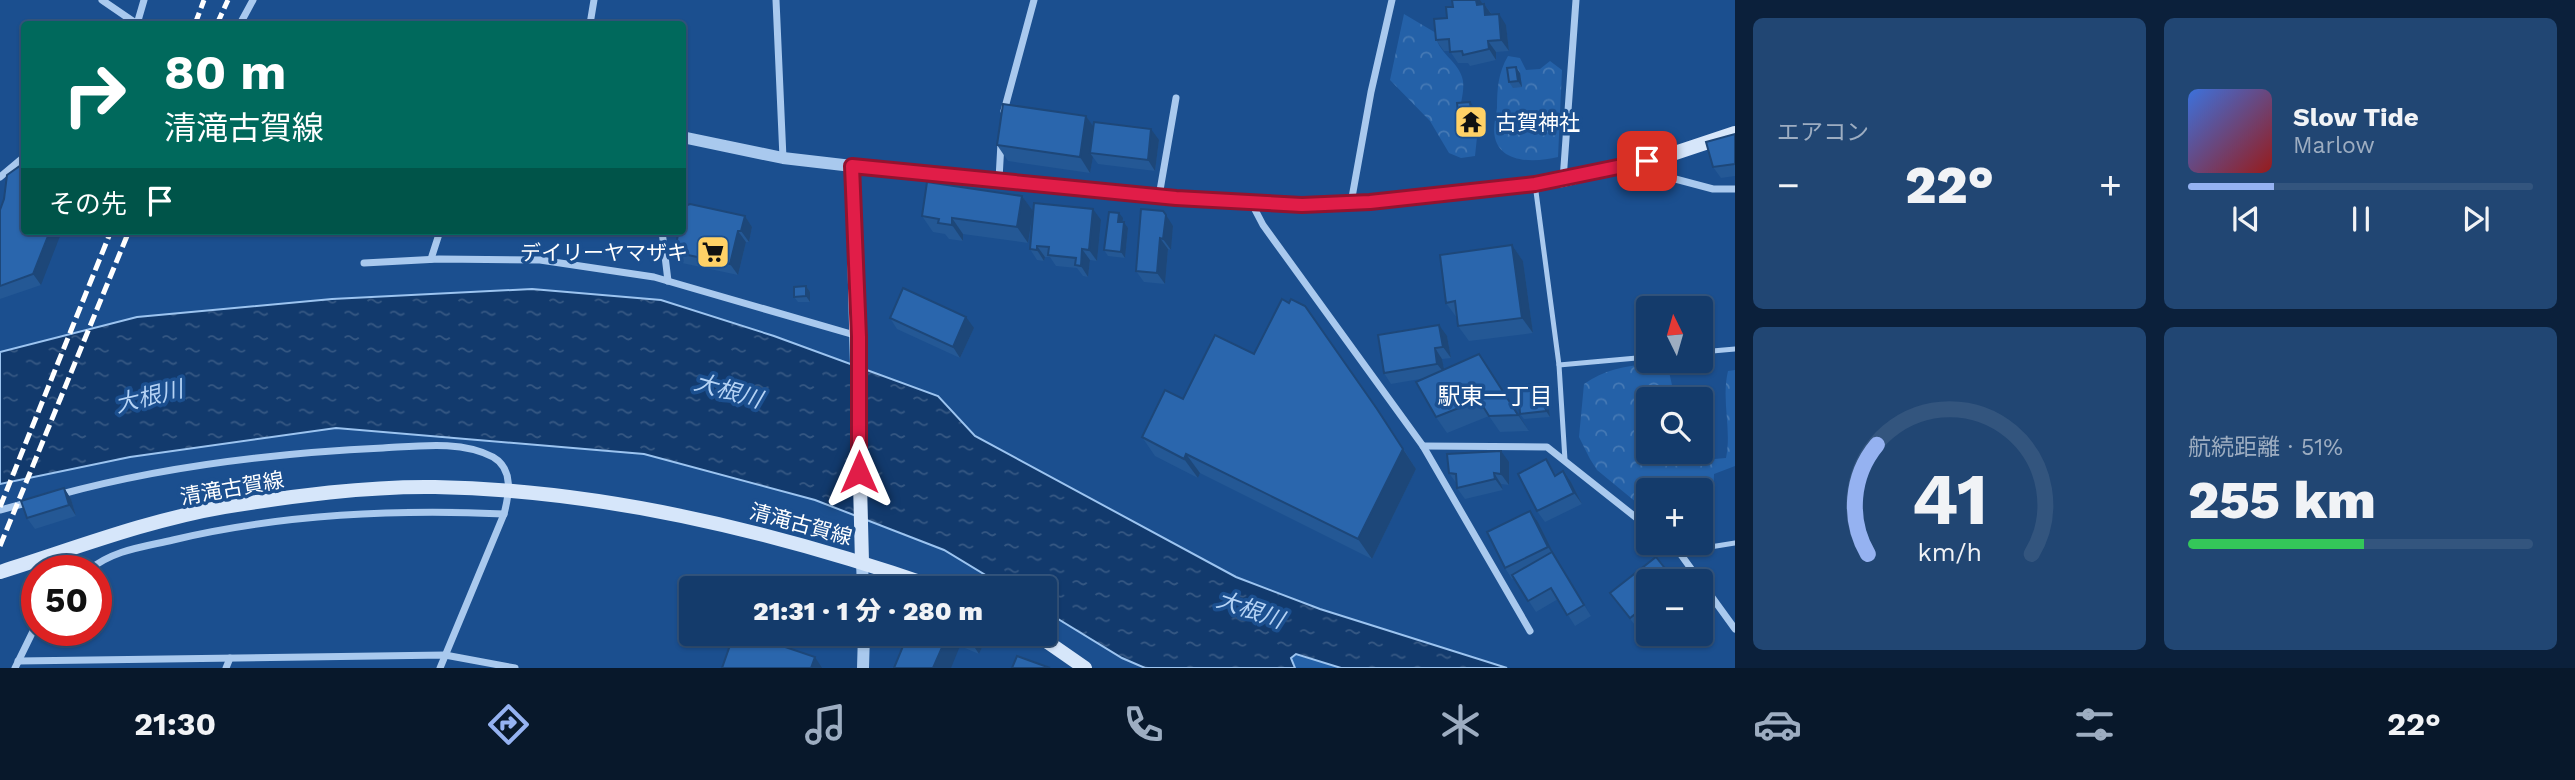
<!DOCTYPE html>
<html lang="ja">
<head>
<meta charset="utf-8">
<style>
	:root { --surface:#143b6b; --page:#214673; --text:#f1f3f6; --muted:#9dadc1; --line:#33557e; --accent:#95b2f1 }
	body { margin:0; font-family:"Work Sans","Noto Sans JP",sans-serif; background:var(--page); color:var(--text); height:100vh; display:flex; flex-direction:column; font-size:26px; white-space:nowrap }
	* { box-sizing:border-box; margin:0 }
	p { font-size:23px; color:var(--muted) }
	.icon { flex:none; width:38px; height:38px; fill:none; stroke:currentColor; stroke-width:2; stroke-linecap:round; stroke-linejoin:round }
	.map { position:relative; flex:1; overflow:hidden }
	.sheet { display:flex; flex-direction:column; gap:18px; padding:18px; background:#0b203b; width:840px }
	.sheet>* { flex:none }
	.guide { position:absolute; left:21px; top:21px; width:665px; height:214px; border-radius:7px; box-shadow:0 2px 5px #0004,0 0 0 2px var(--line); background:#00695c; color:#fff; overflow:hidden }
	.needle { width:46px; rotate:355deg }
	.tools { position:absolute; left:1636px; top:296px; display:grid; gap:14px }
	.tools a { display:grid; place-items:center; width:77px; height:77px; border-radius:7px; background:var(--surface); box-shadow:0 2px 5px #0004,0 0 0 2px var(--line); font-size:35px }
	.speed { position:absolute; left:21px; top:555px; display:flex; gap:14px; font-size:35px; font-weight:700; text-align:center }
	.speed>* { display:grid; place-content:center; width:91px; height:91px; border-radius:50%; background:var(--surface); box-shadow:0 2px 5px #0004,0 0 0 2px var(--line); line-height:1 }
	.speed .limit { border:10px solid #d22; background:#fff; color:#111 }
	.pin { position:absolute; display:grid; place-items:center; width:60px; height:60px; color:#fff; margin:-30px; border-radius:14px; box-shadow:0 4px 10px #0006 }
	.me { position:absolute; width:77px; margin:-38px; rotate:0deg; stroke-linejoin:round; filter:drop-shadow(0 0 5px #0008) }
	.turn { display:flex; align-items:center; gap:24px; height:147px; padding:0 28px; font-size:32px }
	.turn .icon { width:91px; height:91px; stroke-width:2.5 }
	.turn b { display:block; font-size:49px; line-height:60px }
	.then { display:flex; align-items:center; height:66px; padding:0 28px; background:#0003; gap:14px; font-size:26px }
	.big { font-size:52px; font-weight:800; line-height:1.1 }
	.sheet .tile { flex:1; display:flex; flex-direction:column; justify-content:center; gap:10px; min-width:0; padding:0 24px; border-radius:10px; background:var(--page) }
	.sheet .dial { align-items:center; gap:0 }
	.dial svg { height:182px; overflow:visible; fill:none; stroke:var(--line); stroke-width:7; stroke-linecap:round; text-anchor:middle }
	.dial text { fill:var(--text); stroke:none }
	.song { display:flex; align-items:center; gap:21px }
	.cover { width:84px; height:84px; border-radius:10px; background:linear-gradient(135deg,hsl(220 70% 55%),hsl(0 70% 35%)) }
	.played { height:7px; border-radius:4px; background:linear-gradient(90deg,var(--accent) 25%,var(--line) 25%) }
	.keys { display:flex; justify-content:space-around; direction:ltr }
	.heat { display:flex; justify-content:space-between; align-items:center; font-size:38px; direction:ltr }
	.charge { height:10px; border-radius:5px; background:linear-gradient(90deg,#34c759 51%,var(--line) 0) }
	.sheet .tiles { flex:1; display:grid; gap:18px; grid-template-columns:repeat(2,1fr) }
	.trip { position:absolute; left:679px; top:576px; width:378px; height:70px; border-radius:7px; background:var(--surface); box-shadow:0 2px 5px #0004,0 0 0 2px var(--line); font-weight:800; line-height:70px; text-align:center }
	.tab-bar { display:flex; height:112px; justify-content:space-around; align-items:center; background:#08182b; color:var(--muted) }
	.tab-bar .icon { width:49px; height:49px }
	.tab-bar .selected { color:var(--accent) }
	.tab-bar b { font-size:32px; color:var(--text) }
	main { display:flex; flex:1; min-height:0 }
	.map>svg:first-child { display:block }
	.green { fill:#2461a8 }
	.forest { fill:url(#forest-crowns) }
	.water { fill:url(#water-ripples); stroke:#9cc4f0; stroke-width:2 }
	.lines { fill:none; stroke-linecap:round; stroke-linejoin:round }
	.service { stroke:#a9c9ee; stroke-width:5 }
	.minor { stroke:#a9c9ee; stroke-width:7 }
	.tertiary { stroke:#a9c9ee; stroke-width:12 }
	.secondary { stroke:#d6e6fa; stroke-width:14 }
	.rail { stroke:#fff; stroke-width:5; stroke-dasharray:12 5; stroke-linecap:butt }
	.wall { fill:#245895 }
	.shaded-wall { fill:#1d4779 }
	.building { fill:#2a66ad; stroke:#1d4779; stroke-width:2 }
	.route-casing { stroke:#92132f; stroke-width:18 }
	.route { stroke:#e11d48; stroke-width:12 }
	.labels { text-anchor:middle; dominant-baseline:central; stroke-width:7; stroke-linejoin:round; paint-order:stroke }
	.poi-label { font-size:21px; fill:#fff; stroke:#1b4f8f; text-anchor:start }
	.street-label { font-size:21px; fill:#fff; stroke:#1b4f8f }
	.water-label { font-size:23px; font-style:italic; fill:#b5d3f5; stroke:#1b4f8f }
	.neighbourhood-label { font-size:23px; fill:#fff; stroke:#1b4f8f }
</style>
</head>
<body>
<main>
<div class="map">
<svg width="1735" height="668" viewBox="0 0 1735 668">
	<defs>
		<pattern id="forest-crowns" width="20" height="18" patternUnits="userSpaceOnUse" patternTransform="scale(1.75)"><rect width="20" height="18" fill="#2461a8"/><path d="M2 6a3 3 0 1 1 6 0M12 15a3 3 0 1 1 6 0" fill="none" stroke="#4579b5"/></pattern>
		<pattern id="water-ripples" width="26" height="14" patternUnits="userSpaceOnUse" patternTransform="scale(1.75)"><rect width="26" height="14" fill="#123a6d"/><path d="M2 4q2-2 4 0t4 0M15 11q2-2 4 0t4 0" fill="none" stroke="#365883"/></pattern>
	</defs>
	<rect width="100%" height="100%" fill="#1b4f8f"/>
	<polygon class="green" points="1296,654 1341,668 1295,668 1291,658"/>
	<g class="forest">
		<path d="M1404,14L1436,33C1435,52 1460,61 1463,81C1465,99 1455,110 1463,131L1477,137L1475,156L1461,158L1449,153L1430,121L1390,80Z"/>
		<path d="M1508,56L1520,58L1526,70L1540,69L1550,61L1562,70L1558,157C1533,163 1495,164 1494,130C1494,123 1496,115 1497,108C1497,89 1498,73 1508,56Z"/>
		<path d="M1649,364L1668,367L1675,399H1648V452H1682L1703,460L1726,458C1732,429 1721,400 1728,371L1735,370V466L1714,474L1712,533L1701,538V490H1648V512L1597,470L1590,459L1579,437L1584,384C1604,370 1624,366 1649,364Z"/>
	</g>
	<polygon class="water" points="532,289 661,300 774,336 938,396 975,436 1236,577 1320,609 1507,668 1341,668 1296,654 1291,658 1295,668 1145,668 1122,658 1045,611 1045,588 1007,588 944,550 815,500 644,454 336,428 130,457 0,484 0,352 137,317 332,299"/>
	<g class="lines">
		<g class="service">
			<polyline points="1535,184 1559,365 1565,460"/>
			<polyline points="1701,352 1735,349"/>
			<polyline points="1559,365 1648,357"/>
			<polyline points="1679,552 1735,543"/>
		</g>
		<g class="minor">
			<polyline points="102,0 137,24"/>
			<polyline points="776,0 783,158"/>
			<polyline points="137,24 144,0"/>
			<polyline points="240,24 253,0"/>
			<polyline points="590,24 594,0"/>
			<polyline points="1004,111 1034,0"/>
			<polyline points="1630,167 1713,189 1735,189"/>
			<polyline points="0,177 24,157"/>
			<polyline points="999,179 1001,143"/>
			<polyline points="1563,180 1576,0"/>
			<polyline points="1159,196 1176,98"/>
			<polyline points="1351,203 1371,92 1392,0"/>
			<polyline points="1252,204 1263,225 1423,446 1530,631"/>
			<polyline points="662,231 668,281"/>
			<polyline points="431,259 440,231"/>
			<polyline points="364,263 439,259 540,260 654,277 858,336"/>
			<polyline points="1423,446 1547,447 1648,527"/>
			<path d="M58,495C164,466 274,453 383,448C418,446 462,440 493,457C514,469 509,495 504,514L440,668"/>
			<polyline points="0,510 30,502"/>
			<polyline points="1668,542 1679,552 1700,581"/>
			<path d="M89,570C113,550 143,547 173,540C282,514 392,509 504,514"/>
			<polyline points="1701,582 1735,629"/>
			<polyline points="18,661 445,655 515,668"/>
			<polyline points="15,668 37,623"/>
			<polyline points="226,668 230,658"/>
		</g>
		<g class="tertiary">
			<polyline points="682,137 783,158 852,166"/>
			<polyline points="862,562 863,588"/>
			<polyline points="863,668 864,634"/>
		</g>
		<g class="secondary">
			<polyline points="862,562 852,166 1176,198 1302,205 1370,202 1563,180 1666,156 1735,133"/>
			<path d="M0,572C73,549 148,520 224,507C293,496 366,486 435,487C606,490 777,532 938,588"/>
			<polyline points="1036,634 1085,668"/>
		</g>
		<g class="rail">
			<polyline points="195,24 204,0"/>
			<polyline points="217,24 228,0"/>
			<polyline points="0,507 111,231"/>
			<polyline points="0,546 129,231"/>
		</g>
	</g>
	<g class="wall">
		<polygon points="1480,1 1482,4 1484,4 1492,14 1506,25 1509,51 1496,52 1496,60 1470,66 1468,63 1458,63 1450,51 1444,51 1436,40 1453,7"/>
		<polygon points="1520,73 1522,87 1513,88 1509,82"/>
		<polygon points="1470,102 1474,107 1476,125 1463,127 1459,121"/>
		<polygon points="1086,116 1093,127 1159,140 1155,171 1098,164 1093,157 1090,173 1008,161 997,145"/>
		<polygon points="1735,134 1735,176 1721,178 1713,167"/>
		<polygon points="1022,196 1033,211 1028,243 963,234 963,241 949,239 945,234 933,232 922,216"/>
		<polygon points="1141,209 1173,226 1171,250 1168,249 1165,284 1144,282 1136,271"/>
		<polygon points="0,210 41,285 0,299"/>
		<polygon points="745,216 752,227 749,242 746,242 738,275 682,263 674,252"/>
		<polygon points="1123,218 1122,222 1124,222 1128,228 1125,258 1108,256 1104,250"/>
		<polygon points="1101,220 1097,261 1090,260 1088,277 1083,276 1077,268 1056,266 1050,257 1045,257 1044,261 1037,260 1030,249"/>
		<polygon points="1512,245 1523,261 1533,333 1469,341 1458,326 1457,318 1446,303"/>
		<polygon points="806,286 810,292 810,302 798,302 794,297"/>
		<polygon points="890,318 974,328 960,358 897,329"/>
		<polygon points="1447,336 1451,358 1442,359 1444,370 1490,370 1529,431 1500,432 1489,416 1447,433 1436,417 1426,378 1391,384 1384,373"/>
		<polygon points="1543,383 1547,389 1550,417 1524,419 1520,414"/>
		<polygon points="1183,399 1391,429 1416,469 1372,559 1200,473 1198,478 1155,456 1142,437"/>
		<polygon points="1546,459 1556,475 1563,471 1571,482 1582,504 1545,522 1537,511"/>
		<polygon points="1509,462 1509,485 1501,484 1503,490 1465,499 1457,488 1457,484 1449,473"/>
		<polygon points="64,488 71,499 76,516 35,529 27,518"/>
		<polygon points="1530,511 1538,522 1554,554 1591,616 1575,626 1558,599 1536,612 1514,578 1512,579 1505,568"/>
		<polygon points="1648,581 1648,621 1638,629 1610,593"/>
		<polygon points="908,634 988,634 979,654 960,646"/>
	</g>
	<g class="shaded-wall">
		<polygon points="1476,0 1480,0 1484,6 1477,5"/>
		<polygon points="1484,4 1492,15 1485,15"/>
		<polygon points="1499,14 1506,25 1509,51 1501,40"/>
		<polygon points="1488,41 1496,52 1496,60 1489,49"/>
		<polygon points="1516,67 1520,73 1522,87 1518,81"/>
		<polygon points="1470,102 1474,107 1476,125 1472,120"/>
		<polygon points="1086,116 1097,132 1090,153 1093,157 1090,173 1080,157"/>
		<polygon points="1151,129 1159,140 1155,171 1148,160"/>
		<polygon points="1022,196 1033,211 1028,243 1017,227"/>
		<polygon points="1093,209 1101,220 1097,261 1089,250"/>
		<polygon points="1119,213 1123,218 1122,227 1118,222"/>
		<polygon points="1166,215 1173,226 1171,250 1163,239"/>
		<polygon points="745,216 752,227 749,242 741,231"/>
		<polygon points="952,218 963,234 963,241 952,225"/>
		<polygon points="1124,222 1128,228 1125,258 1121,252"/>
		<polygon points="50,231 62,231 41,285 33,274"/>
		<polygon points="738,231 746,242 738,275 730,264"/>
		<polygon points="1160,238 1168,249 1165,284 1157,273"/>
		<polygon points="1512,245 1523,261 1533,333 1522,318"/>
		<polygon points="1037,246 1045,257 1044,261 1037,250"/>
		<polygon points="1082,249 1090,260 1088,277 1081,266"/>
		<polygon points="806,286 810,292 810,302 806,296"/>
		<polygon points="966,317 974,328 960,358 953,347"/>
		<polygon points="1439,325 1447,336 1451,358 1443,347"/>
		<polygon points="1435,348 1442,359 1445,374 1437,364"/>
		<polygon points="1479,354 1490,370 1529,431 1518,415"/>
		<polygon points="1543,383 1547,389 1550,417 1546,411"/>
		<polygon points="1377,409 1416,469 1372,559 1358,539"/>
		<polygon points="1501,451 1509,462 1509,485 1501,474"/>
		<polygon points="1186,454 1200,473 1198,478 1184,459"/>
		<polygon points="1563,471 1571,482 1582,504 1574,493"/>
		<polygon points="1494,473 1501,484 1503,490 1495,479"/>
		<polygon points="64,488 71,499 76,516 69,505"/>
		<polygon points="1530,511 1538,522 1554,554 1591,616 1548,547"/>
		<polygon points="948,634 951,634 960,646 951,668 933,668"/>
		<polygon points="971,634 988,634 979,654 969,639"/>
		<polygon points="815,657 822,668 811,668"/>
	</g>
	<g class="building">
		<polygon points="1452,0 1476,0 1477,5 1484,4 1485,15 1499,14 1501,40 1488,41 1489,49 1463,55 1462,51 1450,52 1449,39 1436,40 1434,19 1447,18 1446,7 1453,7"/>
		<polygon points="1516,67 1518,81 1509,82 1507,68"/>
		<polygon points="1470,102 1472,120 1459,121 1457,103"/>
		<polygon points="1003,104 1086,116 1080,157 997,145"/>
		<polygon points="1094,122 1151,129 1148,160 1090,153"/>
		<polygon points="1735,134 1735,164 1713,167 1706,142"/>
		<polygon points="24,163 24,231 50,231 33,274 0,286 0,210 4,199 7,175"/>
		<polygon points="927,182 1022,196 1017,227 952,218 952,225 938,223 939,219 922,216"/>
		<polygon points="1034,203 1093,209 1089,250 1082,249 1081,266 1075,265 1076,258 1048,255 1049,247 1037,246 1037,250 1030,249"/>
		<polygon points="690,204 745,216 741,231 738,231 730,264 674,252 679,231 682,231 682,215 685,206"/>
		<polygon points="1141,209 1163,211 1166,215 1163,239 1160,238 1157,273 1136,271"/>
		<polygon points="1109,212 1119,213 1118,222 1124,222 1121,252 1104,250"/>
		<polygon points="1512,245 1522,318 1458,326 1455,301 1446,303 1440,255"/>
		<polygon points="806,286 806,296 794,297 794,287"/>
		<polygon points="903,288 966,317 953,347 890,318"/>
		<polygon points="1282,299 1289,303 1291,299 1305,306 1377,409 1403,449 1358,539 1186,454 1184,459 1142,437 1165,390 1183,399 1215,335 1254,354"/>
		<polygon points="1439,325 1443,347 1435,348 1437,364 1384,373 1378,335"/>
		<polygon points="1479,354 1518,415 1489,416 1479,400 1436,417 1416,382"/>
		<polygon points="1543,383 1546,411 1520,414 1518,386"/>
		<polygon points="1501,451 1501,474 1494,473 1495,479 1457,488 1456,474 1449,473 1447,454"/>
		<polygon points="1546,459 1555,476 1563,471 1574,493 1537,511 1518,474"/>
		<polygon points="64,488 69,505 27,518 21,501"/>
		<polygon points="1530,511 1548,547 1505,568 1487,532"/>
		<polygon points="1552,552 1584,605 1567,615 1551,588 1528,601 1512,575"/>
		<polygon points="1656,557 1675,581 1648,581 1648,604 1630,618 1610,593"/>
		<polygon points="734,634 747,634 815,657 811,668 722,668"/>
		<polygon points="908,634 948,634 933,668 894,668"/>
		<polygon points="956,634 971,634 969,639"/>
		<polygon points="1017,656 1050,668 1012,668"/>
	</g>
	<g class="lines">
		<defs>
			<polyline id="route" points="859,472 859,337 852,166 1176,198 1302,205 1370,202 1535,184 1647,161"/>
		</defs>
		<use href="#route" class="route-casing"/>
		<use href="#route" class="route"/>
	</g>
	<defs>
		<symbol id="temple-square" viewBox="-11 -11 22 22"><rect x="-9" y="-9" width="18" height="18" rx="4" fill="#ffd166" stroke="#1b4f8f"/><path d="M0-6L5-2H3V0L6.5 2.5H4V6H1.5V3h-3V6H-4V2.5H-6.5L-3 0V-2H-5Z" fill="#111"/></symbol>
		<symbol id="supermarket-square" viewBox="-11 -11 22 22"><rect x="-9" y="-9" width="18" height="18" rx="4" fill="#ffd166" stroke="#1b4f8f"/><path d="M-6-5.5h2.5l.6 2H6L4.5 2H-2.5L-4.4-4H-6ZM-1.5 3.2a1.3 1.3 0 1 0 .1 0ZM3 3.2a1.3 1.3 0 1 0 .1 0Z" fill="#111"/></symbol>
	</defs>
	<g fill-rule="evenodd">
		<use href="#temple-square" x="1452" y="103" width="38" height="38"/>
		<use href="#supermarket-square" x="694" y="233" width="38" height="38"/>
	</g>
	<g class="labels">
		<g class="poi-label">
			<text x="1496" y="122">古賀神社</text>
			<text x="688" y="252" text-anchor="end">デイリーヤマザキ</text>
		</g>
		<g class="street-label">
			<text transform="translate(232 488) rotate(-10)">清滝古賀線</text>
			<text transform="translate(801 524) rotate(15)">清滝古賀線</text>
		</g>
		<g class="water-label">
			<text transform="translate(728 391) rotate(16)">大根川</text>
			<text transform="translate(149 397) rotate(-14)">大根川</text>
			<text transform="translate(1250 610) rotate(19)">大根川</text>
		</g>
		<g class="neighbourhood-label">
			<text x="1495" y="396">駅東一丁目</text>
		</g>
	</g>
</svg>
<div class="tools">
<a><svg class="needle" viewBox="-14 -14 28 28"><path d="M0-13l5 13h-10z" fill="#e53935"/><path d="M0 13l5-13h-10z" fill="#9dadc1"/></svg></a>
<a><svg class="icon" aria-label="search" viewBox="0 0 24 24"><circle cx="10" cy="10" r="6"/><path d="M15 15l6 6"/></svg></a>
<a>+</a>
<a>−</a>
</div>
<div class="speed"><div class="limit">50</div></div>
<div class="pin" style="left:1647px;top:161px;background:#d93025"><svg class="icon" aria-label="arrive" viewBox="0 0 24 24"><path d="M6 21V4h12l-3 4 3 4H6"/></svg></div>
<svg class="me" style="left:859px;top:472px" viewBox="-20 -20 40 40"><path d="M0-17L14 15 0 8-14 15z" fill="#e11d48" stroke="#fff" stroke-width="4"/></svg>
<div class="trip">21:31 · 1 分 · 280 m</div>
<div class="guide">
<div class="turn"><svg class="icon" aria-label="right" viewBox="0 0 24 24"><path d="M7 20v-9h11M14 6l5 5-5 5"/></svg><div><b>80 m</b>清滝古賀線</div></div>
<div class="then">その先<svg class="icon" aria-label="arrive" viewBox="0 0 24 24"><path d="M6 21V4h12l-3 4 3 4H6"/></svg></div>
</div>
</div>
<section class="sheet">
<div class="tiles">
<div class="tile"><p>エアコン</p>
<div class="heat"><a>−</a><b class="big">22°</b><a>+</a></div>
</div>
<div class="tile">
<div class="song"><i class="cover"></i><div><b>Slow Tide</b><p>Marlow</p></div></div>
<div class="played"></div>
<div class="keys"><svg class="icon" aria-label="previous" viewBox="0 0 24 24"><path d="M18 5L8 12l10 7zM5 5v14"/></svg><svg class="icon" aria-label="pause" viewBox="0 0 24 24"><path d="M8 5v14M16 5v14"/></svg><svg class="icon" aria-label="next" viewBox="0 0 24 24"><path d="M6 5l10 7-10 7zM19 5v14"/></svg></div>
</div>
<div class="tile dial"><svg viewBox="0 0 100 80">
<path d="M14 69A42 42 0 1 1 86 69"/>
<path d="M14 69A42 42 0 0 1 18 21" stroke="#95b2f1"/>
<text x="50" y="56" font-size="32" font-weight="700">41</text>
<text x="50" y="72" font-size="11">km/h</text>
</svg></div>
<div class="tile"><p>航続距離 · 51%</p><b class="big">255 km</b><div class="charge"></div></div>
</div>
</section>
</main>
<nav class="tab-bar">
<b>21:30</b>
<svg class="icon selected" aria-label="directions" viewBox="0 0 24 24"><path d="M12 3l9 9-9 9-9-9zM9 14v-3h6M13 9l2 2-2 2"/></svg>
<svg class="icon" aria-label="music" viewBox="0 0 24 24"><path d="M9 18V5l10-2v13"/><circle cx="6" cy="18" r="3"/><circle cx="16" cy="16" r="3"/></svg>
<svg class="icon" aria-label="phone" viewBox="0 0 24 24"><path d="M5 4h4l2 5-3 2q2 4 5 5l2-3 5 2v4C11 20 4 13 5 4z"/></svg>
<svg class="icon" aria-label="climate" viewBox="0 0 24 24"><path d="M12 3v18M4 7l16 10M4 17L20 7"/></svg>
<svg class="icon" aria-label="car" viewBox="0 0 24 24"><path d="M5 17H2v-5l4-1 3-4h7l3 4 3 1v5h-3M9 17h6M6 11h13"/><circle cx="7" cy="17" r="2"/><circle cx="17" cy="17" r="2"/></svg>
<svg class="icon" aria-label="filters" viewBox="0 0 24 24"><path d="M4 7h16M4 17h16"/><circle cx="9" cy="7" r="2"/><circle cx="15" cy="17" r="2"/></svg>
<b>22°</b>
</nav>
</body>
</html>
